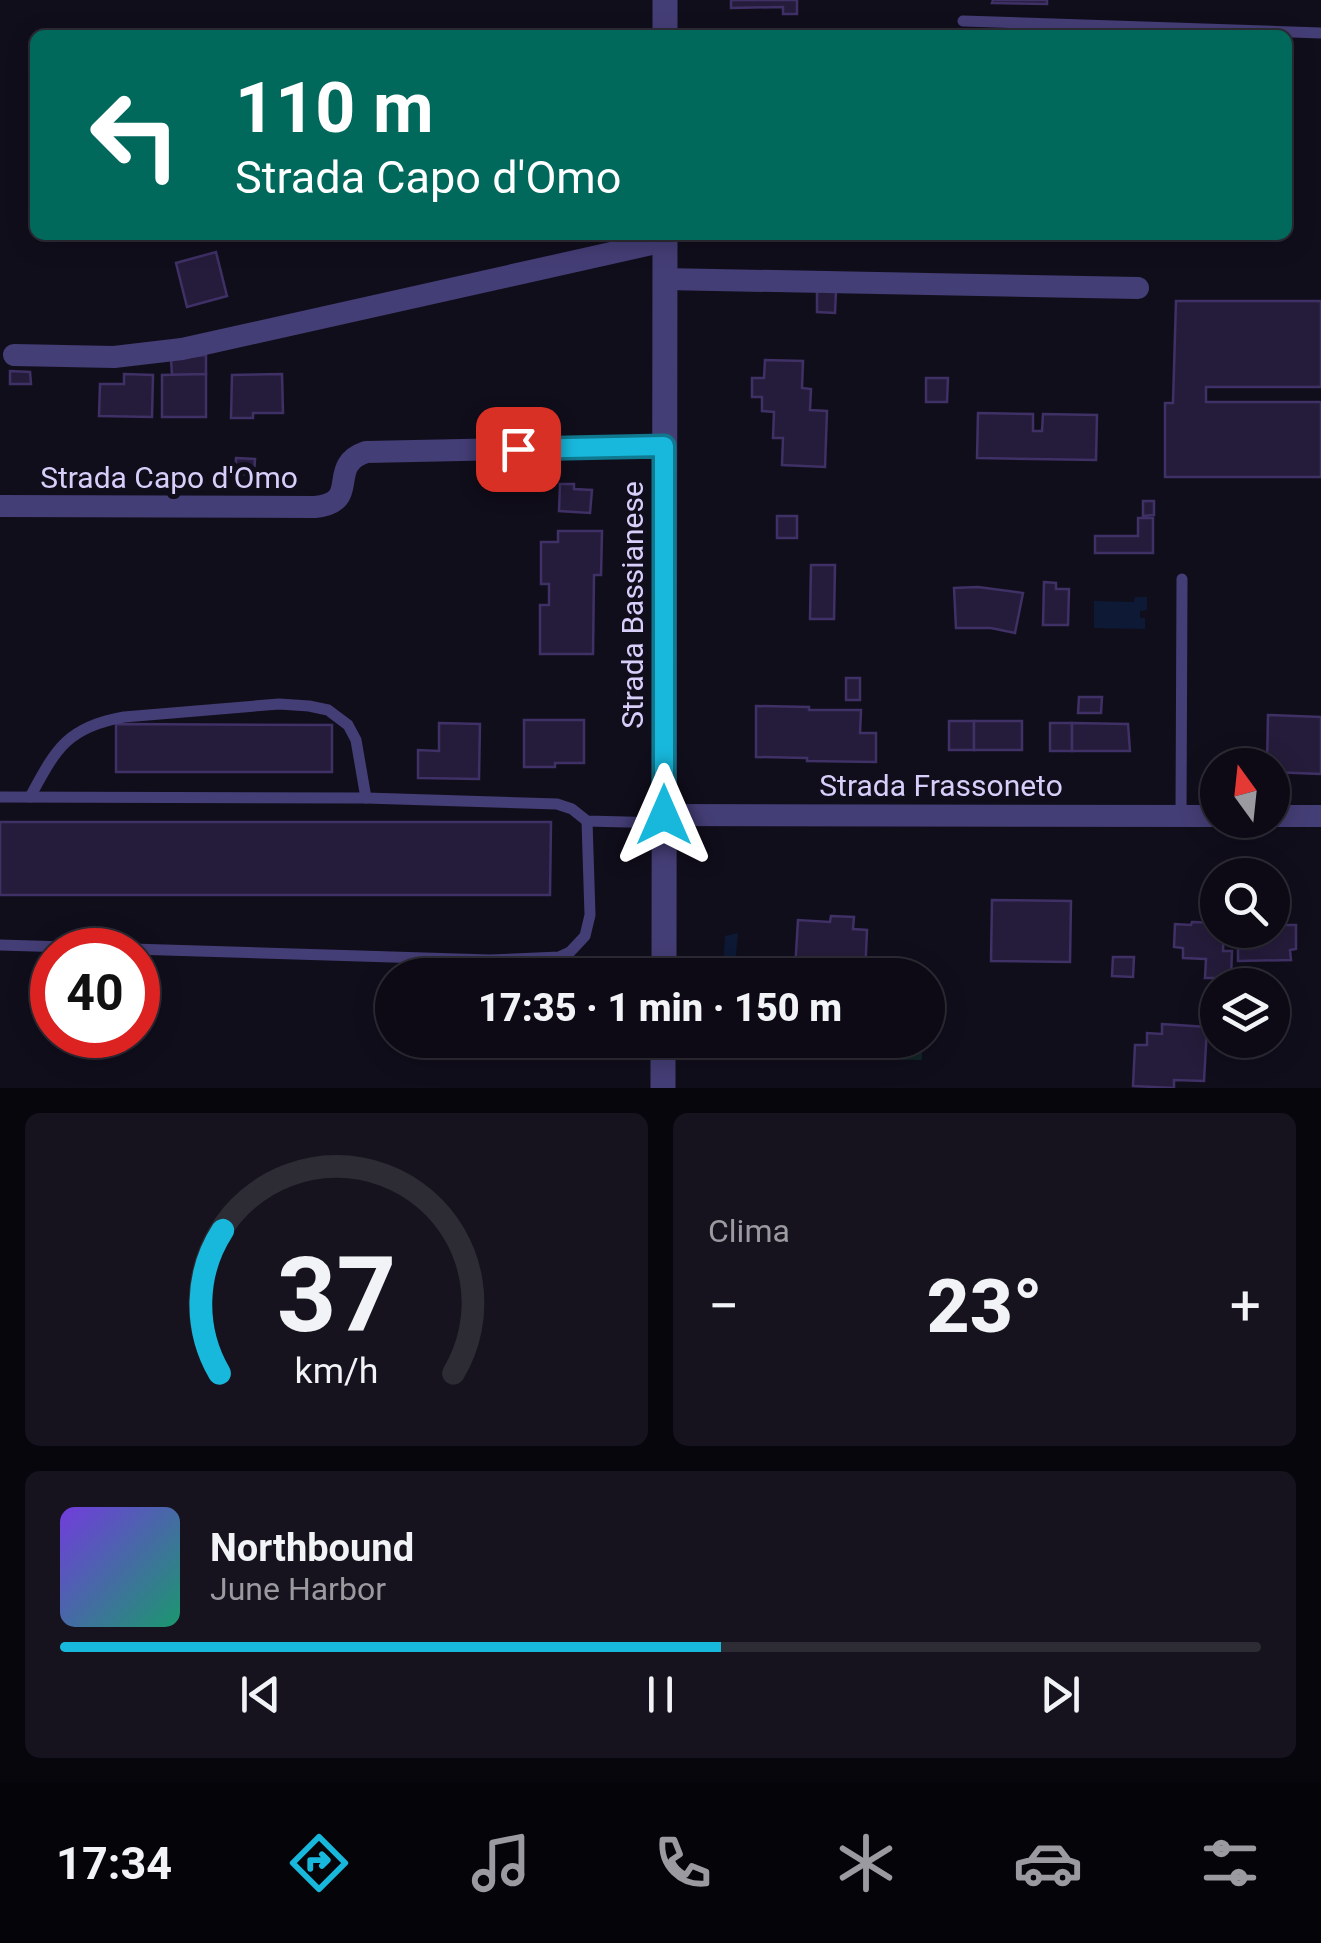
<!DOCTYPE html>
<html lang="it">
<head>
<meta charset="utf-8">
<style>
	:root { --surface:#0d0a15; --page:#16131e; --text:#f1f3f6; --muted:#9a9aa0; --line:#2d2b34; --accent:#18b8dc }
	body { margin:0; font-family:Roboto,sans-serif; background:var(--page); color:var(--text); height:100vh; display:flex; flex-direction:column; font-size:38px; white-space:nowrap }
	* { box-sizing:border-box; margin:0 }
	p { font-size:32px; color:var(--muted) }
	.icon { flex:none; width:55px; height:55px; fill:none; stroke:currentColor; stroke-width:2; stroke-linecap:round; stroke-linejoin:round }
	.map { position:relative; height:1088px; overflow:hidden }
	.details { display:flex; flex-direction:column; gap:25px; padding:25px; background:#07060c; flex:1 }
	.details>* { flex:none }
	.hud { position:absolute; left:30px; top:30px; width:1262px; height:210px; border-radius:15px; box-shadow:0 5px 25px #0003,0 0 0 2px var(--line); background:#00695c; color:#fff; overflow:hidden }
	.needle { width:65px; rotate:345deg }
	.buttons { position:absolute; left:1200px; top:748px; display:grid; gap:20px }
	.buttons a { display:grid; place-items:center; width:90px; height:90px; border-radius:50%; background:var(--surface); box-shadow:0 5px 25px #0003,0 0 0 2px var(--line); font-size:50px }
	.speed { position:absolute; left:30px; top:928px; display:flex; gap:20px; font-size:50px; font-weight:700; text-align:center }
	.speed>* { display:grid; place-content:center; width:130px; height:130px; border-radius:50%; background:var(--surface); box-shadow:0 5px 25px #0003,0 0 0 2px var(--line); line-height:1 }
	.speed .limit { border:15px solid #d22; background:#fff; color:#111 }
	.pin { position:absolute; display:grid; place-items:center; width:85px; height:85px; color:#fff; margin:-42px; border-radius:20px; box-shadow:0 5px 15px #0006 }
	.me { position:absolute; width:110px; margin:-55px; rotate:0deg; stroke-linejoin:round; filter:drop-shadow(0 0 8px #0008) }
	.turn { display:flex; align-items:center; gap:35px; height:210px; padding:0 40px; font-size:45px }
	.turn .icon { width:130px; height:130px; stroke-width:2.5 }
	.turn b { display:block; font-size:70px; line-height:85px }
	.big { font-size:75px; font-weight:800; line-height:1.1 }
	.details .widget { flex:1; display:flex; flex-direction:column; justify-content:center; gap:15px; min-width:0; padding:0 35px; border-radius:15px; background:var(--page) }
	.details .dial { align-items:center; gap:0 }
	.dial svg { height:260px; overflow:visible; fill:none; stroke:var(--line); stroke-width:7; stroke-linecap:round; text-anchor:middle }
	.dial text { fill:var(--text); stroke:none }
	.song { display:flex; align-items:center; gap:30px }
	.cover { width:120px; height:120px; border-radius:15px; background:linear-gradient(135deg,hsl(260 70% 55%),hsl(160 70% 35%)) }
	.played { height:10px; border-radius:5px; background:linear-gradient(90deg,var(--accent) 55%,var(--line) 55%) }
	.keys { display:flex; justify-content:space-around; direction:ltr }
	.heat { display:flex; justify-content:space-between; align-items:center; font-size:55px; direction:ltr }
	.details .tiles { flex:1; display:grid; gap:25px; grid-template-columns:1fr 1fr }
	.widget:last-child { grid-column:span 2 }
	.trip { position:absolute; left:375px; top:958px; width:570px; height:100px; border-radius:50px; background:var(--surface); box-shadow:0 5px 25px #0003,0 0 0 2px var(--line); font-weight:800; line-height:100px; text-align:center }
	.tabs { display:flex; height:160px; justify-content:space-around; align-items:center; background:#050408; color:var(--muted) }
	.tabs .icon { width:70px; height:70px }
	.tabs .active { color:var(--accent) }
	.tabs b { font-size:45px; color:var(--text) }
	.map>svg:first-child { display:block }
	.green { fill:#112526 }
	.water { fill:#0d1935 }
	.building { fill:#251c3b; stroke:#3f3065; stroke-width:2.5 }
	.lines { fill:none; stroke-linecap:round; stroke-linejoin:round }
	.service { stroke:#443e76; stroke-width:11 }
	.minor { stroke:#443e76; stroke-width:22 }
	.tertiary { stroke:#443e76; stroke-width:25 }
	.route-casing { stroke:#10788f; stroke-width:25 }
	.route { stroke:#18b8dc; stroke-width:18 }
	.labels { text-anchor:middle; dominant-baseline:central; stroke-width:10; stroke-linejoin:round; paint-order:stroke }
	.street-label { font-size:30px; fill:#d7cefa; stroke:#110e1c }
</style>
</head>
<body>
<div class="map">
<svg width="1321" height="1088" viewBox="0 0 1321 1088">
	<rect width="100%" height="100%" fill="#110e1c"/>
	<polygon class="green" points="819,1040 922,1040 922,1060 819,1059"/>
	<g class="water">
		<polygon points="1135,597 1147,597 1147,610 1140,611 1140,618 1145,618 1145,629 1094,628 1094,601 1134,602"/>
		<polygon points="738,933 735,965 723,966 725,936"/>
	</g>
	<g class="building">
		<polygon points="731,0 797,0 797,14 783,14 783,7 731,8"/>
		<polygon points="993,0 1047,0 1047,4 992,3"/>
		<polygon points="723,32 777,34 777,35 723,35"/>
		<polygon points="216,252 227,296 187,307 176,263"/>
		<polygon points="817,290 836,291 835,313 817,312"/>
		<polygon points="1176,301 1321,301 1321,387 1206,387 1206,402 1321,402 1321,477 1165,477 1165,403 1173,403"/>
		<polygon points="206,355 206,374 172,375 171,359"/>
		<polygon points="765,360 803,361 802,388 811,389 810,410 827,411 825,467 782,465 783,438 773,438 774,412 762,411 762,397 752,397 752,378 764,378"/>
		<polygon points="10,371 30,372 31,384 10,384"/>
		<polygon points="124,374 153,375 152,417 99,416 100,384 124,384"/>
		<polygon points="206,374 206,417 162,417 162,375"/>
		<polygon points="282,374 283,413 253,413 253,418 231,418 232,375"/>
		<polygon points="926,378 948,378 947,402 926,402"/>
		<polygon points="978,413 1033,414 1033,431 1042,431 1043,414 1097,415 1096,460 977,458"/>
		<polygon points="500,453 500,473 478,472 479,454"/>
		<polygon points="236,458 255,459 254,475 235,474"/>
		<polygon points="560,484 574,484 574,489 592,490 590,513 559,511"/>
		<polygon points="1143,501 1154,501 1154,515 1143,516"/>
		<rect x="777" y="516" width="20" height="22"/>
		<polygon points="1138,518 1153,518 1153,553 1095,553 1095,536 1138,536"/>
		<polygon points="558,531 602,531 601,575 594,575 593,654 540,654 540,605 549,605 549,584 541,584 541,542 558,542"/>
		<polygon points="811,565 835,565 834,619 810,619"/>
		<polygon points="1044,582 1056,583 1056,589 1069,589 1068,625 1043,625"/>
		<polygon points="978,587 1023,593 1015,633 991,628 956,628 954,588"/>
		<rect x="846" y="678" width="14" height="22"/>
		<polygon points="1079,697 1102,697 1101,713 1078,713"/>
		<polygon points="756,706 809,707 809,710 861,710 860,733 876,733 876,762 807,761 807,758 756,757"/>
		<polygon points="1268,715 1321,717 1321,774 1272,772 1272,765 1267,765"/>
		<polygon points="524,720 584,720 584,763 555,763 555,767 524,767"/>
		<rect x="949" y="721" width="25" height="29"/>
		<rect x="974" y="721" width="48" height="29"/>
		<polygon points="439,723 480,724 479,779 418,778 418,750 439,751"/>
		<rect x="1050" y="723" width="22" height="28"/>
		<polygon points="1072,723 1128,724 1130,751 1072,751"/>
		<polygon points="116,724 332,725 332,772 116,772"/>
		<polygon points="0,822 551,822 550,895 0,895"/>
		<polygon points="992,900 1071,901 1070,962 991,961"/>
		<polygon points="831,916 854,917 853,929 867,930 865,975 770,975 771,967 795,969 798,920 830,922"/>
		<polygon points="1192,922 1218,923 1218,930 1224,930 1223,951 1232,951 1231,978 1205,978 1206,959 1183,958 1183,948 1174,947 1175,924 1191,925"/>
		<polygon points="1272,925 1296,925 1296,949 1290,950 1291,960 1238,961 1238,930 1272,930"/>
		<polygon points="1113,957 1134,957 1133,977 1112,976"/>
		<polygon points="1162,1024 1207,1027 1204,1081 1174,1080 1174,1088 1133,1086 1135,1045 1147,1045 1147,1033 1162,1034"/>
	</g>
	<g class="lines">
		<g class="service">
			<polyline points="963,21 1321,33"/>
			<polyline points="0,797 366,798 557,804 572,809 587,821 664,823"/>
			<path d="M30,797C56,749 67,727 124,717L279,704L309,706L328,710L348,725L356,740L366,798"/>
			<polyline points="1181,816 1182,579"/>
			<polyline points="0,945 490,960 559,957 570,952 585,936 590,915 587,821"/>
		</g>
		<g class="minor">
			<polyline points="664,279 1138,288"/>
			<polyline points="14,355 114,357 182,349 665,241"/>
			<path d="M0,506L315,507C363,502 325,466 366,452L664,446"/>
			<polyline points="664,815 1218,816"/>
			<polyline points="1272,816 1321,816"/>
		</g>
		<g class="tertiary">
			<polyline points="665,35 665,0"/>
			<polyline points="664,975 665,235"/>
			<polyline points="663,1088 663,1040"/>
		</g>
	</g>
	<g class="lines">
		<defs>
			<polyline id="route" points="518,449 664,446 664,815"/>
		</defs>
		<use href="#route" class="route-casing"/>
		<use href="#route" class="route"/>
	</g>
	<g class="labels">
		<g class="street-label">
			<text x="169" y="477">Strada Capo d'Omo</text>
			<text transform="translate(632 605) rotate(-90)">Strada Bassianese</text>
			<text x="941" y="785">Strada Frassoneto</text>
		</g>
	</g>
</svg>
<div class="buttons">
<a><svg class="needle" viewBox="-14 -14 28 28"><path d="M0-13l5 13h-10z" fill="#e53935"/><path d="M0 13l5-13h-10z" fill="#9a9aa0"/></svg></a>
<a><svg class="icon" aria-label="search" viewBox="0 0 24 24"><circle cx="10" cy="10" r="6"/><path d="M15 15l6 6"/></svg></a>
<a><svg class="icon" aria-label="layers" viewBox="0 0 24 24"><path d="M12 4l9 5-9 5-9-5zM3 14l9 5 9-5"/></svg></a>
</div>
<div class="speed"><div class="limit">40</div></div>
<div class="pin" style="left:518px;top:449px;background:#d93025"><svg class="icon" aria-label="arrive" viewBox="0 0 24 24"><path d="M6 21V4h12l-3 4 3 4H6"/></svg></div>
<svg class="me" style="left:664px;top:815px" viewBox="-20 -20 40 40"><path d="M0-17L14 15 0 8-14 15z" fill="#18b8dc" stroke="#fff" stroke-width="4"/></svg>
<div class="trip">17:35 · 1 min · 150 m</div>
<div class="hud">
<div class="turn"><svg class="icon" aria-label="left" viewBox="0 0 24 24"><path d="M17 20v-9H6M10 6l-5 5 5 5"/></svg><div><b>110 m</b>Strada Capo d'Omo</div></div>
</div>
</div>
<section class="details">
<div class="tiles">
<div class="widget dial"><svg viewBox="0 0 100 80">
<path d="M14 69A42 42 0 1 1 86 69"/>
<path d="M14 69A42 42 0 0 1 15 25" stroke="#18b8dc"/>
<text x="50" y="56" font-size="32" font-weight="700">37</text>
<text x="50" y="72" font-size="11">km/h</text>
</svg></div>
<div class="widget"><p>Clima</p>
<div class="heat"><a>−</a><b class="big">23°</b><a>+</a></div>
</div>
<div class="widget">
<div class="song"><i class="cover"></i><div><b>Northbound</b><p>June Harbor</p></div></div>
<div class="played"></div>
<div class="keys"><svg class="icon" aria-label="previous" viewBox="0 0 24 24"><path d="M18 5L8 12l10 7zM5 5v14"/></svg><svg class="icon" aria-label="pause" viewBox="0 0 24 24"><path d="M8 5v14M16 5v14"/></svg><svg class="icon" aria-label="next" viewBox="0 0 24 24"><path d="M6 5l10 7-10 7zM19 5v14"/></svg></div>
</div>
</div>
</section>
<nav class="tabs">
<b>17:34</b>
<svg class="icon active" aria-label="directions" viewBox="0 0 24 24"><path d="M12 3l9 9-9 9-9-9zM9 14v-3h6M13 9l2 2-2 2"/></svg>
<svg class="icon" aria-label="music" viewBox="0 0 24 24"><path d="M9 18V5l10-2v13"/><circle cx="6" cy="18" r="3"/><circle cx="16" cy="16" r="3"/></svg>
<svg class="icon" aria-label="phone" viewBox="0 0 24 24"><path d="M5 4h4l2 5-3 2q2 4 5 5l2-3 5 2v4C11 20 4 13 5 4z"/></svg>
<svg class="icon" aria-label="climate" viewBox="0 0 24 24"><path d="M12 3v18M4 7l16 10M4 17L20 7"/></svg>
<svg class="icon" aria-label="car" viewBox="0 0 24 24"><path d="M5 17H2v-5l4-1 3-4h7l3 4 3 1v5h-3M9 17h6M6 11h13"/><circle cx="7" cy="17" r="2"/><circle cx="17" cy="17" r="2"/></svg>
<svg class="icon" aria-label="filters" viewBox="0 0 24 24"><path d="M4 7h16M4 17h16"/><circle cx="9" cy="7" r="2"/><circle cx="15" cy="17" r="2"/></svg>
</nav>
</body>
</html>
